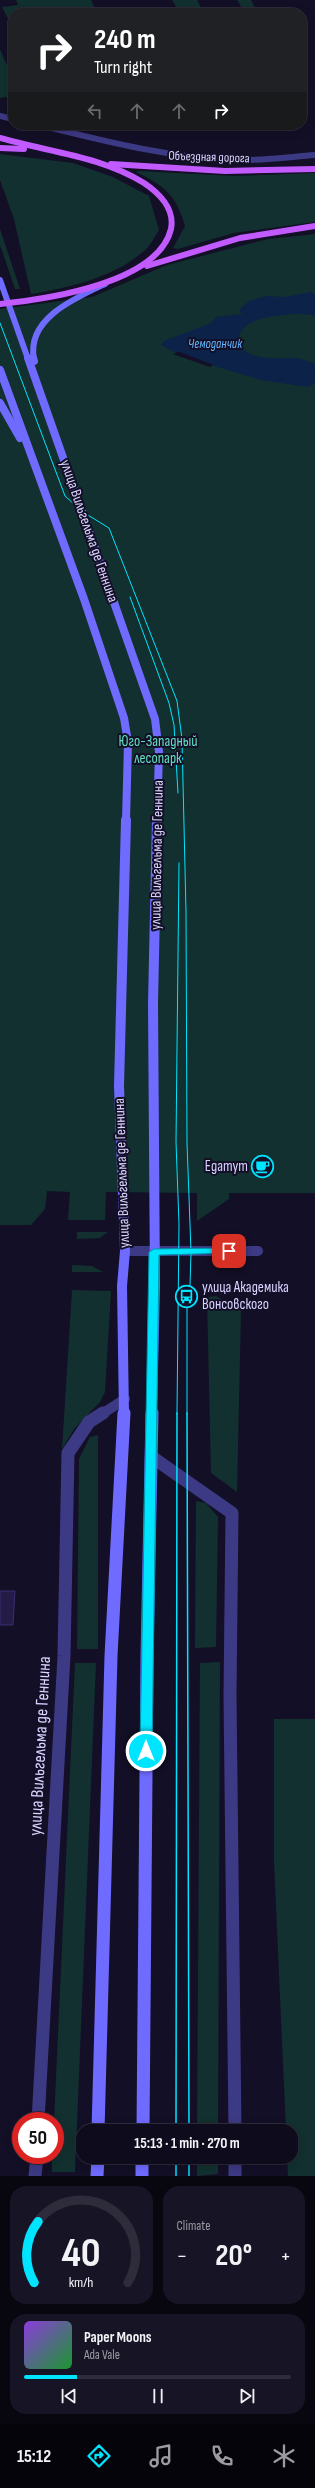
<!DOCTYPE html>
<html lang="en">
<head>
<meta charset="utf-8">
<style>
	:root { --surface:#0e0b1c; --page:#171425; --text:#f1f3f6; --muted:#9b9ba3; --line:#2e2b3b; --accent:#00e5ff }
	body { margin:0; font-family:"Sofia Sans Condensed",sans-serif; background:var(--page); color:var(--text); height:100vh; display:flex; flex-direction:column; font-size:15px; white-space:nowrap }
	* { box-sizing:border-box; margin:0 }
	p { font-size:13px; color:var(--muted) }
	.icon { flex:none; width:22px; height:22px; fill:none; stroke:currentColor; stroke-width:2; stroke-linecap:round; stroke-linejoin:round }
	.map { position:relative; height:2176px; overflow:hidden }
	.sheet { display:flex; flex-direction:column; gap:10px; padding:10px; background:#08060f; flex:1 }
	.sheet>* { flex:none }
	.guide { position:absolute; left:8px; top:8px; width:299px; height:122px; border-radius:16px; box-shadow:0 2px 10px #0003,0 0 0 1px var(--line); background:#202124; color:#fff; overflow:hidden }
	.speed { position:absolute; left:12px; top:2112px; display:flex; gap:8px; font-size:20px; font-weight:700; text-align:center }
	.speed>* { display:grid; place-content:center; width:52px; height:52px; border-radius:50%; background:var(--surface); box-shadow:0 2px 10px #0003,0 0 0 1px var(--line); line-height:1 }
	.speed .limit { border:6px solid #d22; background:#fff; color:#111 }
	.pin { position:absolute; display:grid; place-items:center; width:34px; height:34px; color:#fff; margin:-17px; border-radius:8px; box-shadow:0 2px 6px #0006 }
	.me { position:absolute; width:44px; margin:-22px; rotate:0deg; stroke-linejoin:round; filter:drop-shadow(0 0 3px #0008) }
	.turn { display:flex; align-items:center; gap:14px; height:84px; padding:0 20px; font-size:18px }
	.turn .icon { width:52px; height:52px; stroke-width:2.5 }
	.turn b { display:block; font-size:28px; line-height:34px }
	.lanes { display:flex; align-items:center; height:38px; padding:0 20px; background:#0003; justify-content:center; gap:20px; direction:ltr }
	.lanes .off { opacity:.35 }
	.big { font-size:30px; font-weight:700; line-height:1.1 }
	.sheet .tile { flex:1; display:flex; flex-direction:column; justify-content:center; gap:6px; min-width:0; padding:0 14px; border-radius:16px; background:var(--page) }
	.sheet .dial { align-items:center; gap:0 }
	.dial svg { height:104px; overflow:visible; fill:none; stroke:var(--line); stroke-width:7; stroke-linecap:round; text-anchor:middle }
	.dial text { fill:var(--text); stroke:none }
	.song { display:flex; align-items:center; gap:12px }
	.cover { width:48px; height:48px; border-radius:6px; background:linear-gradient(135deg,hsl(270 70% 55%),hsl(130 70% 35%)) }
	.played { height:4px; border-radius:2px; background:linear-gradient(90deg,var(--accent) 20%,var(--line) 20%) }
	.keys { display:flex; justify-content:space-around; direction:ltr }
	.heat { display:flex; justify-content:space-between; align-items:center; font-size:22px; direction:ltr }
	.sheet .tiles { flex:1; display:grid; gap:10px; grid-template-columns:1fr 1fr }
	.tile:last-child { grid-column:span 2 }
	.trip { position:absolute; left:76px; top:2124px; width:222px; height:40px; border-radius:16px; background:var(--surface); box-shadow:0 2px 10px #0003,0 0 0 1px var(--line); font-weight:700; line-height:40px; text-align:center }
	.menu { display:flex; height:64px; justify-content:space-around; align-items:center; background:#06040b; color:var(--muted) }
	.menu .icon { width:28px; height:28px }
	.menu .selected { color:var(--accent) }
	.menu b { font-size:18px; color:var(--text) }
	.map>svg:first-child { display:block }
	.green { fill:#12302f }
	.water { fill:#0c2248 }
	.pier { fill:#130f26 }
	.building { fill:#241b47; stroke:#3b2d73 }
	.lines { fill:none; stroke-linecap:round; stroke-linejoin:round }
	.minor-far2 { stroke:#3d3a85; stroke-width:6 }
	.minor-far1 { stroke:#3d3a85; stroke-width:10 }
	.minor { stroke:#3d3a85; stroke-width:13 }
	.secondary-far3 { stroke:#6f6bff; stroke-width:6 }
	.secondary-far2 { stroke:#6f6bff; stroke-width:8 }
	.secondary-far1 { stroke:#6f6bff; stroke-width:10 }
	.secondary { stroke:#6f6bff; stroke-width:13 }
	.primary { stroke:#c25bff; stroke-width:6 }
	.tram-far1 { stroke:#00e5ff; stroke-width:1 }
	.tram { stroke:#00e5ff; stroke-width:1.5 }
	.route { fill:#00e5ff; stroke:#0095a6 }
	.labels { text-anchor:middle; dominant-baseline:central; stroke-width:4; stroke-linejoin:round; paint-order:stroke }
	.far-street-label { font-size:13px; fill:#d9d4ff; stroke:#130f26 }
	.far-water-label { font-size:13px; font-style:italic; fill:#62b6ff; stroke:#130f26 }
	.street-label { font-size:15px; fill:#d9d4ff; stroke:#130f26 }
	.park-label { font-size:15px; fill:#5fe0c0; stroke:#130f26 }
	.poi-label { font-size:15px; fill:#d9d4ff; stroke:#130f26; text-anchor:end }
	.near-street-label { font-size:18px; fill:#d9d4ff; stroke:#130f26 }
</style>
</head>
<body>
<div class="map">
<svg width="315" height="2176" viewBox="0 0 315 2176">
	<rect width="100%" height="100%" fill="#130f26"/>
	<g class="green">
		<polygon points="16,0 91,0 97,13 13,13 13,28 2,7 18,5"/>
		<polygon points="172,0 197,0 204,13 180,13"/>
		<polygon points="237,0 251,0 258,13 245,13"/>
		<polygon points="0,49 13,79 13,96 0,98"/>
		<path d="M0,154L73,163L113,177L149,196L159,230C155,236 151,245 145,250C116,277 68,288 31,294L14,219L0,180Z"/>
		<path d="M139,171L234,176L315,173V222L234,233L178,249L173,248L185,226C176,195 165,186 136,172Z"/>
		<polygon points="0,229 20,289 15,289 0,245"/>
		<polygon points="315,234 315,1193 229,1193 229,1199 197,1221 197,1193 106,1192 105,1220 68,1220 70,1192 47,1191 45,1209 31,1225 0,1225 0,309 92,297 167,265 268,239"/>
		<polygon points="77,1232 108,1232 100,1238 77,1239"/>
		<polygon points="72,1265 92,1266 103,1272 72,1272"/>
		<polygon points="72,1290 111,1291 105,1392 100,1402 74,1429 62,1449"/>
		<polygon points="216,1296 241,1311 237,1492 211,1473 207,1297"/>
		<polygon points="98,1435 98,1649 77,1649 79,1459 90,1437"/>
		<polygon points="196,1501 206,1503 218,1517 216,1647 195,1648"/>
		<polygon points="220,1662 218,2131 197,2131 200,1663"/>
		<polygon points="75,1663 96,1663 75,2172 52,2172 52,2155 55,2155 54,2121"/>
		<polygon points="274,1719 315,1719 315,2176 288,2176 287,2157 291,2157 291,2131 286,2131 274,1861"/>
		<polygon points="197,2157 218,2157 218,2174 197,2176"/>
	</g>
	<path class="water" d="M311,292L315,294V316C302,311 262,316 250,323C242,328 238,335 237,343C250,362 277,358 297,358C303,359 310,362 315,364V383L308,387L261,380L184,357L161,345L164,341L211,323L216,317L242,314L239,310L249,301L266,296L285,297Z"/>
	<polygon class="pier" points="178,352 180,352 213,365 210,367 173,354"/>
	<polygon class="building" points="0,1591 15,1591 13,1625 0,1625"/>
	<g class="lines">
		<g class="minor-far2">
			<polyline points="0,116 13,119"/>
			<path d="M39,125C104,141 169,158 236,160C262,161 289,157 315,155"/>
		</g>
		<g class="minor-far1">
			<polyline points="125,1251 258,1251"/>
			<polyline points="102,1414 125,1399"/>
		</g>
		<g class="minor">
			<polyline points="152,1457 232,1513 230,1695 235,2131"/>
			<polyline points="38,2121 64,1656 68,1453 89,1422 103,1413"/>
			<polyline points="235,2157 235,2176"/>
			<polyline points="35,2176 37,2155"/>
		</g>
		<g class="secondary-far3">
			<polyline points="0,280 28,359"/>
			<path d="M34,359C26,319 75,298 105,284"/>
		</g>
		<g class="secondary-far2">
			<polyline points="28,358 155,719 159,752 157,821"/>
			<polyline points="33,358 34,361"/>
			<polyline points="0,370 84,599 124,718 128,742 126,821"/>
			<polyline points="0,403 20,438"/>
		</g>
		<g class="secondary-far1">
			<polyline points="124,1414 122,1286 125,1251 119,1086 126,820"/>
			<polyline points="152,1414 155,1285 153,1003 157,820"/>
		</g>
		<g class="secondary">
			<polyline points="98,2131 111,1656 124,1413"/>
			<polyline points="143,2131 147,1656 152,1413"/>
			<polyline points="142,2157 142,2176"/>
			<polyline points="97,2176 98,2157"/>
		</g>
		<g class="primary">
			<path d="M0,138C48,152 101,156 144,183C159,193 175,209 171,229C158,283 48,299 0,304"/>
			<polyline points="0,148 24,149"/>
			<polyline points="111,164 225,171 315,169"/>
			<polyline points="147,266 240,238 315,226"/>
		</g>
		<g class="tram-far1">
			<polyline points="0,323 65,496 83,512 109,528 177,701 182,739 186,912 187,1143 191,1252 190,1285 187,1296 187,1414"/>
			<polyline points="130,597 169,703 174,725 178,793"/>
			<polyline points="177,1414 179,1224 176,1142 179,863"/>
		</g>
		<g class="tram">
			<polyline points="187,1413 189,2131"/>
			<polyline points="176,2131 177,1413"/>
			<polyline points="176,2157 176,2176"/>
			<polyline points="189,2157 189,2176"/>
		</g>
	</g>
	<polygon class="route" points="229,1248 234,1251 233,1253 159,1255 152,1751 146,1756 140,1751 149,1252 154,1249"/>
	<defs>
		<symbol id="cafe-ring" viewBox="-11 -11 22 22"><circle r="9.5" fill="#130f26" stroke="#00e5ff" stroke-width="1.5"/><path d="M-5.5-4.5H6V0H3Q3 3.5 0 3.5H-2.5Q-5.5 3.5-5.5 0ZM3-3.2v2h1.7v-2ZM-6 4.5H4V6H-6Z" fill="#00e5ff"/></symbol>
		<symbol id="bus-ring" viewBox="-11 -11 22 22"><circle r="9.5" fill="#130f26" stroke="#00e5ff" stroke-width="1.5"/><path d="M-5-6H5V4H4V6H2V4H-2V6H-4V4H-5ZM-3.5-4V0h7V-4ZM-3.5 1.2v1.5H-2V1.2ZM2 1.2v1.5H3.5V1.2Z" fill="#00e5ff"/></symbol>
	</defs>
	<g fill-rule="evenodd">
		<use href="#cafe-ring" x="250" y="1154" width="25" height="25"/>
		<use href="#bus-ring" x="174" y="1284" width="25" height="25"/>
	</g>
	<g class="labels">
		<g class="far-street-label">
			<text transform="translate(209 157) rotate(2)">Объездная дорога</text>
		</g>
		<g class="far-water-label">
			<text x="215" y="344">Чемоданчик</text>
		</g>
		<g class="street-label">
			<text transform="translate(89 531) rotate(71)">улица Вильгельма де Геннина</text>
			<text transform="translate(157 855) rotate(-89)">улица Вильгельма де Геннина</text>
			<text transform="translate(122 1173) rotate(-92)">улица Вильгельма де Геннина</text>
		</g>
		<g class="park-label">
			<text x="158" y="741">Юго-Западный<tspan x="158" dy="17">лесопарк</tspan></text>
		</g>
		<g class="poi-label">
			<text x="248" y="1166">Едатут</text>
			<text x="202" y="1287" text-anchor="start">улица Академика<tspan x="202" dy="17">Вонсовского</tspan></text>
		</g>
		<g class="near-street-label">
			<text transform="translate(40 1746) rotate(-87)">улица Вильгельма де Геннина</text>
		</g>
	</g>
</svg>
<div class="speed"><div class="limit">50</div></div>
<div class="pin" style="left:229px;top:1251px;background:#d93025"><svg class="icon" aria-label="arrive" viewBox="0 0 24 24"><path d="M6 21V4h12l-3 4 3 4H6"/></svg></div>
<svg class="me" style="left:146px;top:1751px" viewBox="-20 -20 40 40"><circle r="17" fill="#00e5ff" stroke="#fff" stroke-width="3"/><path d="M0-11L8 9 0 5-8 9z" fill="#fff"/></svg>
<div class="trip">15:13 · 1 min · 270 m</div>
<div class="guide">
<div class="turn"><svg class="icon" aria-label="right" viewBox="0 0 24 24"><path d="M7 20v-9h11M14 6l5 5-5 5"/></svg><div><b>240 m</b>Turn right</div></div>
<div class="lanes"><svg class="icon off" aria-label="left" viewBox="0 0 24 24"><path d="M17 20v-9H6M10 6l-5 5 5 5"/></svg><svg class="icon off" aria-label="ahead" viewBox="0 0 24 24"><path d="M12 20V5M6 11l6-6 6 6"/></svg><svg class="icon off" aria-label="ahead" viewBox="0 0 24 24"><path d="M12 20V5M6 11l6-6 6 6"/></svg><svg class="icon" aria-label="right" viewBox="0 0 24 24"><path d="M7 20v-9h11M14 6l5 5-5 5"/></svg></div>
</div>
</div>
<section class="sheet">
<div class="tiles">
<div class="tile dial"><svg viewBox="0 0 100 80">
<path d="M14 69A42 42 0 1 1 86 69"/>
<path d="M14 69A42 42 0 0 1 17 22" stroke="#00e5ff"/>
<text x="50" y="56" font-size="32" font-weight="700">40</text>
<text x="50" y="72" font-size="11">km/h</text>
</svg></div>
<div class="tile"><p>Climate</p>
<div class="heat"><a>−</a><b class="big">20°</b><a>+</a></div>
</div>
<div class="tile">
<div class="song"><i class="cover"></i><div><b>Paper Moons</b><p>Ada Vale</p></div></div>
<div class="played"></div>
<div class="keys"><svg class="icon" aria-label="previous" viewBox="0 0 24 24"><path d="M18 5L8 12l10 7zM5 5v14"/></svg><svg class="icon" aria-label="pause" viewBox="0 0 24 24"><path d="M8 5v14M16 5v14"/></svg><svg class="icon" aria-label="next" viewBox="0 0 24 24"><path d="M6 5l10 7-10 7zM19 5v14"/></svg></div>
</div>
</div>
</section>
<nav class="menu">
<b>15:12</b>
<svg class="icon selected" aria-label="directions" viewBox="0 0 24 24"><path d="M12 3l9 9-9 9-9-9zM9 14v-3h6M13 9l2 2-2 2"/></svg>
<svg class="icon" aria-label="music" viewBox="0 0 24 24"><path d="M9 18V5l10-2v13"/><circle cx="6" cy="18" r="3"/><circle cx="16" cy="16" r="3"/></svg>
<svg class="icon" aria-label="phone" viewBox="0 0 24 24"><path d="M5 4h4l2 5-3 2q2 4 5 5l2-3 5 2v4C11 20 4 13 5 4z"/></svg>
<svg class="icon" aria-label="climate" viewBox="0 0 24 24"><path d="M12 3v18M4 7l16 10M4 17L20 7"/></svg>
</nav>
</body>
</html>
